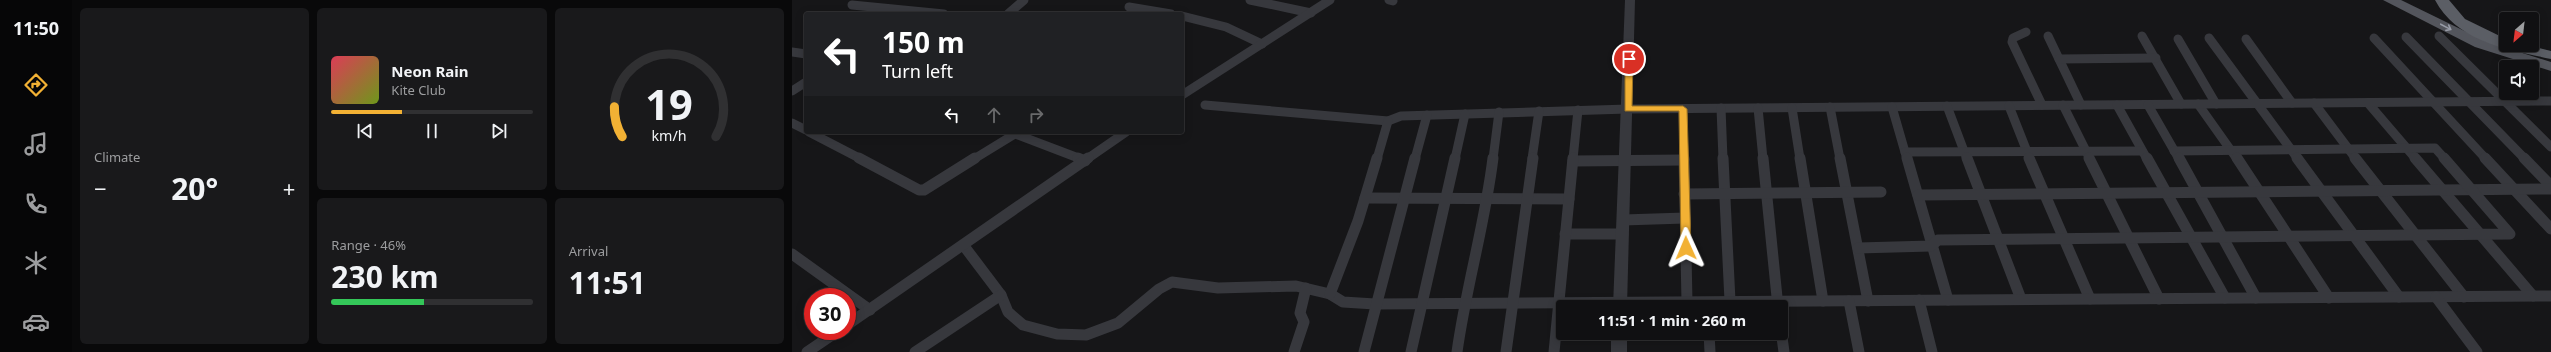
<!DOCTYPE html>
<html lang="en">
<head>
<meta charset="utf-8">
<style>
	:root { --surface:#101012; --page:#19191b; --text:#f1f3f6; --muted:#9c9d9f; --line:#303032; --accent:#f2b134 }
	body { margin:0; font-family:"Noto Sans",sans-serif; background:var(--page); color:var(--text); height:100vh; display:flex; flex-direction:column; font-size:15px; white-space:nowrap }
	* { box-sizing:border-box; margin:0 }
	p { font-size:13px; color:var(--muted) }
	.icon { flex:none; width:22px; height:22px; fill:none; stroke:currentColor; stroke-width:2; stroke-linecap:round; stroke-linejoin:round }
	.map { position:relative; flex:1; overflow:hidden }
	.panel { display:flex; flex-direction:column; gap:8px; padding:8px; background:#09090a; width:720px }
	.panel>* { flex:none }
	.top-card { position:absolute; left:12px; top:12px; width:380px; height:122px; border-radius:4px; box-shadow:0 2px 10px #0003,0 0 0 1px var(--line); background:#202124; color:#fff; overflow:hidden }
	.needle { width:26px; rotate:208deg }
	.buttons { position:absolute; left:1707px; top:12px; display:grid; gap:8px }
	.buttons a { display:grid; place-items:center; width:40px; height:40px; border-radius:4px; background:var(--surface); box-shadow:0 2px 10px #0003,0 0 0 1px var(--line); font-size:20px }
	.speed { position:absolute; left:12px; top:288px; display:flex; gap:8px; font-size:20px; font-weight:700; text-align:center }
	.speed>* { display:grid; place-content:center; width:52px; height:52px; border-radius:50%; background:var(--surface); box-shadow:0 2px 10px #0003,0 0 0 1px var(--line); line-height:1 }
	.speed .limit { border:6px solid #d22; background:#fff; color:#111 }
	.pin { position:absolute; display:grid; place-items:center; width:34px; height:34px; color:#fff; margin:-17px; border:2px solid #fff; border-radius:50%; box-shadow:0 1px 4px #0007 }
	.me { position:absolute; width:44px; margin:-22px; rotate:359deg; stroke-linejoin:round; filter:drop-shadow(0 0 3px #0008) }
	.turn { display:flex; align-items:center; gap:14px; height:84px; padding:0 12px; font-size:18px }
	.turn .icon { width:52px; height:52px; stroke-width:2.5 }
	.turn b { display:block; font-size:28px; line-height:34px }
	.lanes { display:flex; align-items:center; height:38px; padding:0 12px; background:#0003; justify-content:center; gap:20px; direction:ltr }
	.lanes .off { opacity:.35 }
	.big { font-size:30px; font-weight:700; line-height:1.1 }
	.panel .widget { flex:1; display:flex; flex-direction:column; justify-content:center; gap:6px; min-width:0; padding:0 14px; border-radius:6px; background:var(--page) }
	.panel .dial { align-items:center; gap:0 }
	.dial svg { height:104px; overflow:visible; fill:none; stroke:var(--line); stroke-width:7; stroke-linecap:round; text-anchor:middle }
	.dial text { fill:var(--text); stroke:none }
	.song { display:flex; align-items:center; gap:12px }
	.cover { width:48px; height:48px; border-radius:6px; background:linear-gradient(135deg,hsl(350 70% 55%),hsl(80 70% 35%)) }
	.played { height:4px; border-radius:2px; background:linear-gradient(90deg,var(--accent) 35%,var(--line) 35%) }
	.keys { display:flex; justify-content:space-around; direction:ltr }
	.heat { display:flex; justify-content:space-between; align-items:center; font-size:22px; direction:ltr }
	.charge { height:6px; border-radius:3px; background:linear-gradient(90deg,#34c759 46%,var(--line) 0) }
	.panel .tiles { flex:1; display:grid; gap:8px; grid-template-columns:repeat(3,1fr) }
	.widget:first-child { grid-row:span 2 }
	.trip { position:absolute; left:764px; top:300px; width:232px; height:40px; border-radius:4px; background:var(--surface); box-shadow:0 2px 10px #0003,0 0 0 1px var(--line); font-weight:700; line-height:40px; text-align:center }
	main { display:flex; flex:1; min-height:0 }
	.dock { display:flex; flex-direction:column; width:72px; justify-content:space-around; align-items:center; background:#060607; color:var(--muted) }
	.dock .icon { width:28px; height:28px }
	.dock .current { color:var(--accent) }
	.dock b { font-size:18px; color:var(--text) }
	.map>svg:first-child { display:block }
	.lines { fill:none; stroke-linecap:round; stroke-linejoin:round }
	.minor-far1 { stroke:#37383d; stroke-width:9 }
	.minor { stroke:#37383d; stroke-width:11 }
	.tertiary { fill:#37383d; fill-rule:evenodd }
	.primary { fill:#53555c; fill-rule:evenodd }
	.trunk { fill:#5b5e65; fill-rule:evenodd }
	.oneway { stroke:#979ba6 }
	.route { fill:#f2b134; stroke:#9d7322 }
</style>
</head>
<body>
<main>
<nav class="dock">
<b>11:50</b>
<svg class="icon current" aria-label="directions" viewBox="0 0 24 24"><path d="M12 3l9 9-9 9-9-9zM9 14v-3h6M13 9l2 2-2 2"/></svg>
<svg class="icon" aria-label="music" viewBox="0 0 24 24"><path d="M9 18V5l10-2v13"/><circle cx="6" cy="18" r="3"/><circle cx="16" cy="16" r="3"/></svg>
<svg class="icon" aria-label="phone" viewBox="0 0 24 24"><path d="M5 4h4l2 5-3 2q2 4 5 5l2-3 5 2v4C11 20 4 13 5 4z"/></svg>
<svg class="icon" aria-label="climate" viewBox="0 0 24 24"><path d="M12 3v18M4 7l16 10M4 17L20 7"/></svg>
<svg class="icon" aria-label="car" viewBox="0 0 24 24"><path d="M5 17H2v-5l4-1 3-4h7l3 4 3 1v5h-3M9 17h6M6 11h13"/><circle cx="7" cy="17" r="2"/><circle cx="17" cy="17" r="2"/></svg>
</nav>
<section class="panel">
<div class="tiles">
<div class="widget"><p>Climate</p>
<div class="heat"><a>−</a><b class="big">20°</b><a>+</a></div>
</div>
<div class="widget">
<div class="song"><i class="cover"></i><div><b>Neon Rain</b><p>Kite Club</p></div></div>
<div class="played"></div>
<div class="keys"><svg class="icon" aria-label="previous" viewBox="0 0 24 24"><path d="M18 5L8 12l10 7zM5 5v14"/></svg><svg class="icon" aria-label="pause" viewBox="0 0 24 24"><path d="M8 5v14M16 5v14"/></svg><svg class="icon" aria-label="next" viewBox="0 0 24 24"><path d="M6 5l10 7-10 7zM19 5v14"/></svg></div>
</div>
<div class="widget dial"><svg viewBox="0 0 100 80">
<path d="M14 69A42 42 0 1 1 86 69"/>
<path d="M14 69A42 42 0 0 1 8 46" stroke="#f2b134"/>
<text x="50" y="56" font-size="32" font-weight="700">19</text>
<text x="50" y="72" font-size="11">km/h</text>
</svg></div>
<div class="widget"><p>Range · 46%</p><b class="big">230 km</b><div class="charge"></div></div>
<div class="widget"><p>Arrival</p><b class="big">11:51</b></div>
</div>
</section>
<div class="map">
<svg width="1759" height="352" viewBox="0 0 1759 352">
	<rect width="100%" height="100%" fill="#161618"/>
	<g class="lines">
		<g class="minor-far1">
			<polyline points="458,0 519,13"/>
			<polyline points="597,0 601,1"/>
			<polyline points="60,5 152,14"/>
			<polyline points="337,7 379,14"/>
			<polyline points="216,14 232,0"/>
			<polyline points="390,16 434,27 470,44"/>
			<polyline points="1234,32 1221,38 1220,42 1250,105"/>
			<polyline points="1256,36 1289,105"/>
			<polyline points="1350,36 1389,104"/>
			<polyline points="1647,36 1759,147"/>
			<polyline points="1614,37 1733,159"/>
			<polyline points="1417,38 1506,159"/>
			<polyline points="1582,38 1694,159"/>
			<polyline points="1386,39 1424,104"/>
			<polyline points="1454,39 1500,103"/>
			<polyline points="0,52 14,54"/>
			<polyline points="1267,59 1364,58"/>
			<polyline points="0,91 14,82"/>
			<polyline points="390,95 538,0"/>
			<polyline points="1522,103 1564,159"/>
			<polyline points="1576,103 1624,159"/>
			<polyline points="1406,104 1445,159"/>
			<polyline points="413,105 596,121 609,116 836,109 1759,101"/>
			<polyline points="1271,105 1298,159"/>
			<polyline points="1325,105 1355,159"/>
			<polyline points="1356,105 1387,159"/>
			<polyline points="1155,106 1175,159"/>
			<polyline points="1217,106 1238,159"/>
			<polyline points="1038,107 1048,159"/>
			<polyline points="1100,107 1115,159"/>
			<polyline points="929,108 931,159"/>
			<polyline points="966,108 971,159"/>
			<polyline points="1000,108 1008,159"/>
			<polyline points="891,109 892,159"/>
			<polyline points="0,123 14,130"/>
			<polyline points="17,132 69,159"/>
			<polyline points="218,132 289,159"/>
			<polyline points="1382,151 1643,148 1653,159"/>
			<polyline points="1113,152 1350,151"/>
			<polyline points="182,159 226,132"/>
			<polyline points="295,159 334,132"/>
			<polyline points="585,159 596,121"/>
			<polyline points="623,159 635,115"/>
			<polyline points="663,159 673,114"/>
			<polyline points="701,159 707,112"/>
			<polyline points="740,159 747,111"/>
			<polyline points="781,159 786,110"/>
		</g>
		<g class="minor">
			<polyline points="67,158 127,190 132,190 183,158"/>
			<polyline points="286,158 293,161"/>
			<polyline points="892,158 895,302"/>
			<polyline points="931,158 938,301"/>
			<polyline points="971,158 986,307"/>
			<polyline points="1008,158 1031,301"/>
			<polyline points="1048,158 1076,301"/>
			<polyline points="1115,158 1156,300"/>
			<polyline points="1175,158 1229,299"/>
			<polyline points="1237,158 1298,299"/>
			<polyline points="1297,158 1367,299"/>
			<polyline points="1355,158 1433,298"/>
			<polyline points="1387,158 1464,298"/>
			<polyline points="1445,158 1537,298"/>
			<polyline points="1505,158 1607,297"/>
			<polyline points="1563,158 1672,297"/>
			<polyline points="1623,158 1741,296"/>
			<polyline points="1693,158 1759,229"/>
			<polyline points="1732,158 1759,186"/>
			<polyline points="781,161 892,160"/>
			<polyline points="892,194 1089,192"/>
			<polyline points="1126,195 1759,189"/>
			<polyline points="573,198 777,199"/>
			<polyline points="831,220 893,218"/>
			<polyline points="773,234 831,234"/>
			<polyline points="172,246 209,295 216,312 231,325 265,334 294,335 326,323 367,289 380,282 426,288 504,286 538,294 551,302 583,304 1759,296"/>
			<polyline points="1066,248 1139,246 1146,240 1718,234 1652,158"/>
			<polyline points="0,254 78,310"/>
			<polyline points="538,294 566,221 585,158"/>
			<polyline points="1644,297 1685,352"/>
			<polyline points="1127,300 1140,352"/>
			<polyline points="1057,301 1067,352"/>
			<polyline points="55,325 296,158"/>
			<polyline points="989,330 992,352"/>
			<polyline points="917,333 918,352"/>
			<polyline points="15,352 46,331"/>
			<polyline points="123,352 209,295"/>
			<polyline points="502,352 512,322 508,313 514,288"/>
			<polyline points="572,352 623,158"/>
			<polyline points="619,352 663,158"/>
			<path d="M665,352C674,287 693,224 701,158"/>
			<polyline points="714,352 741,158"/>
			<polyline points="762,352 781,158"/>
		</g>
		<g class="tertiary">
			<polygon points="833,0 843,0 835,307 821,307"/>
			<rect x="819" y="333" width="16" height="19"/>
		</g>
		<polygon class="primary" points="1591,0 1609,0 1693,41 1759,62 1759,71 1683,47"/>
		<path class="trunk" d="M1643,0H1657L1673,19L1714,39V45H1735L1759,51V59C1717,50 1665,42 1643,0Z"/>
	</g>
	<defs><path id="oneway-shaft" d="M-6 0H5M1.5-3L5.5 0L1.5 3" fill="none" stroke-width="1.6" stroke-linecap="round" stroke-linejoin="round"/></defs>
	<use class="oneway" href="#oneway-shaft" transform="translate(1654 27) rotate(28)"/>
	<polygon class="route" points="837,56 841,59 840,106 891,106 895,109 899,248 894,251 889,248 887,111 833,111 833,59"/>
</svg>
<div class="buttons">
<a><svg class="needle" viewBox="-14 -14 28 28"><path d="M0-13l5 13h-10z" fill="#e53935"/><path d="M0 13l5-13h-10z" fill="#9c9d9f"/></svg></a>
<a><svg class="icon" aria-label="sound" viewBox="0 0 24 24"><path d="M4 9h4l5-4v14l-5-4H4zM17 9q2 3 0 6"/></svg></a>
</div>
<div class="speed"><div class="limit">30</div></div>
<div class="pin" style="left:837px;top:59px;background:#d93025"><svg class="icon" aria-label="arrive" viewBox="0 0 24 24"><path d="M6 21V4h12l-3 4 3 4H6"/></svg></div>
<svg class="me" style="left:894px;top:248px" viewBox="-20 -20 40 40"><path d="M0-17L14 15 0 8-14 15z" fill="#f2b134" stroke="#fff" stroke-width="4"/></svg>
<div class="trip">11:51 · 1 min · 260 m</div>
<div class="top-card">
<div class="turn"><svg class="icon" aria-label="left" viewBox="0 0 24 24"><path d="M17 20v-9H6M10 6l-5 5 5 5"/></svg><div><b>150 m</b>Turn left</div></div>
<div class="lanes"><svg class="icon" aria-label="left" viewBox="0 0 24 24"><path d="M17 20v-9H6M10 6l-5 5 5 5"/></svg><svg class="icon off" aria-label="ahead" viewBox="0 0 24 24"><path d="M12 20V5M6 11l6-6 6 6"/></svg><svg class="icon off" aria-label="right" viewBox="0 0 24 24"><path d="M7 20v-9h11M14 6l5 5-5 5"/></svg></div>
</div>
</div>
</main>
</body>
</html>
